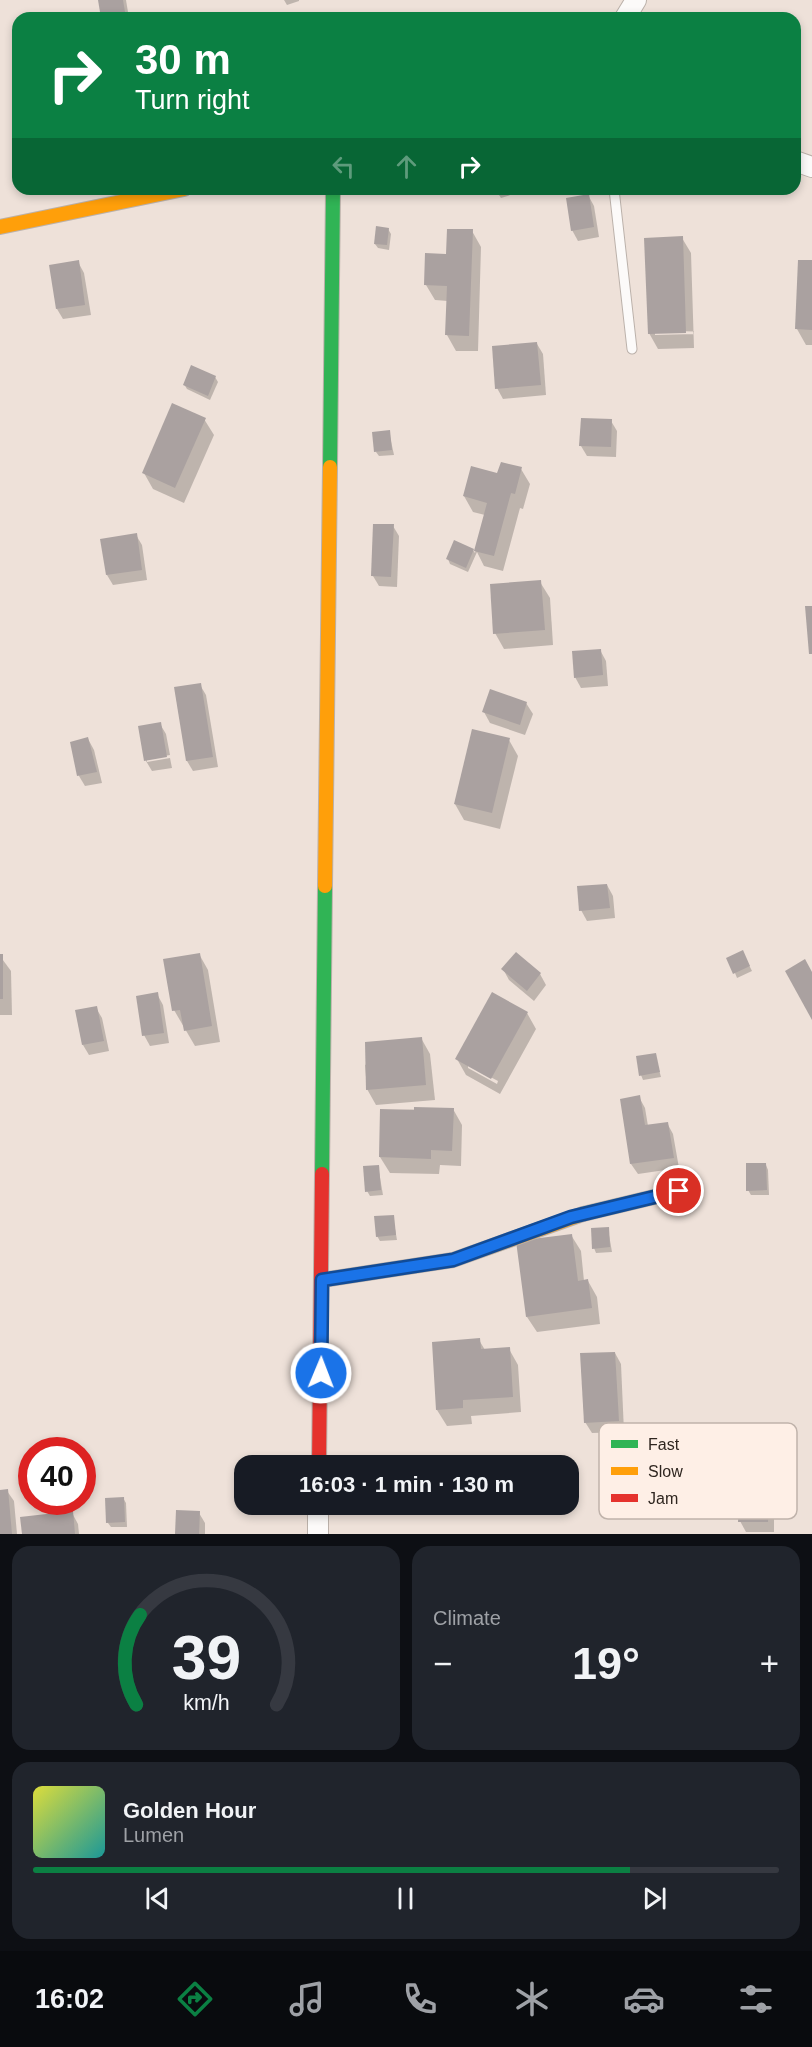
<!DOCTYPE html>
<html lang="en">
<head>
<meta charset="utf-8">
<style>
	:root { --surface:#171b24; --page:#20242c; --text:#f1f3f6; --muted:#9ea1a6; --line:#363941; --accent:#0b8043 }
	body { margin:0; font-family:Helvetica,sans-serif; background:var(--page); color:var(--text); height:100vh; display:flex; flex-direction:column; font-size:22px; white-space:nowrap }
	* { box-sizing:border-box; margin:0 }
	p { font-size:20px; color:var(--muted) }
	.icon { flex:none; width:33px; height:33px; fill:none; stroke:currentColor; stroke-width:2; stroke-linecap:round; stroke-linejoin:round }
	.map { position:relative; height:1534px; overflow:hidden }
	.details { display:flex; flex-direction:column; gap:12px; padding:12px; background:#0d0f14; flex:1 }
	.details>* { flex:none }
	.top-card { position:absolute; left:12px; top:12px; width:789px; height:183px; border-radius:18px; box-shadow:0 3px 9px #0003; background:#0b8043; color:#fff; overflow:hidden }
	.speed { position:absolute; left:18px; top:1437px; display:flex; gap:12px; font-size:30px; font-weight:700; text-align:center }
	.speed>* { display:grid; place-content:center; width:78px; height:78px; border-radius:50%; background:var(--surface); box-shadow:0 3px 9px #0003; line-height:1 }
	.speed .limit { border:9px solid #d22; background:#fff; color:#111 }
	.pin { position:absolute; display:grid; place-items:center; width:51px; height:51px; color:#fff; margin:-26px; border:3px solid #fff; border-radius:50%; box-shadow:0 2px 6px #0007 }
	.me { position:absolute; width:66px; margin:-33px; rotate:1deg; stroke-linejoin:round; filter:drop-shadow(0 0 4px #0008) }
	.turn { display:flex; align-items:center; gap:21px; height:126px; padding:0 24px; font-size:27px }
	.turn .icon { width:78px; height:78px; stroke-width:2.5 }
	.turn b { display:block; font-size:42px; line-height:51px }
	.lanes { display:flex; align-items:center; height:57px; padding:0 24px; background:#0003; justify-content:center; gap:30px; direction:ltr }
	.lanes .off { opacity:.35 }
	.big { font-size:45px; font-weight:600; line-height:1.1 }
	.details .tile { flex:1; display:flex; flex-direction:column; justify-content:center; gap:9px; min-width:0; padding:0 21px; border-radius:18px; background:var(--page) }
	.details .dial { align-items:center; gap:0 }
	.dial svg { height:156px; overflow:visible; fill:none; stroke:var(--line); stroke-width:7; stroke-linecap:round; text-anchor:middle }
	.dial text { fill:var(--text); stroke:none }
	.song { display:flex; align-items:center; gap:18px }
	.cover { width:72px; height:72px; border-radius:9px; background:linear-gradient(135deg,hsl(60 70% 55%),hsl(180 70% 35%)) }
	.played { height:6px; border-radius:3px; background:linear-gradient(90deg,var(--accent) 80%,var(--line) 80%) }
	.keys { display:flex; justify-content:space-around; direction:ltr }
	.heat { display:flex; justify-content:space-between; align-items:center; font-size:33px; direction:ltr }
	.details .tiles { flex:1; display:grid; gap:12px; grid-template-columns:1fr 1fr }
	.tile:last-child { grid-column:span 2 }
	.trip { position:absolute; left:234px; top:1455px; width:345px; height:60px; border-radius:18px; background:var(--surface); box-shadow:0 3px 9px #0003; font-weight:600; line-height:60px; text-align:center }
	.menu { display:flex; height:96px; justify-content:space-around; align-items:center; background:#090b0e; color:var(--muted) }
	.menu .icon { width:42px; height:42px }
	.menu .on { color:var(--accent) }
	.menu b { font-size:27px; color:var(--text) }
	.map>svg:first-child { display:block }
	.shadow { fill:#0003; fill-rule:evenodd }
	.building { fill:#aaa1a0 }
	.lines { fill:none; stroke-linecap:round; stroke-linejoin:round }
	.lane-casing { stroke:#bbb1aa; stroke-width:11 }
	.street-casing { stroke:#bbb1aa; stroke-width:22 }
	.fast-casing { stroke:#bbb1aa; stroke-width:16 }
	.slow-casing { stroke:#bbb1aa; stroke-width:16 }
	.jam-casing { stroke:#bbb1aa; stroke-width:16 }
	.lane { stroke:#fcfaf9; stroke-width:9 }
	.street { stroke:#fcfaf9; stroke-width:20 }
	.fast { stroke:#30b455; stroke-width:14 }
	.slow { stroke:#ff9f0a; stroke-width:14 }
	.jam { stroke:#e5322d; stroke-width:14 }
	.route-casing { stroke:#114b97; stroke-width:15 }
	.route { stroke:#1a73e8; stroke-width:10 }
	.key { fill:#feefe6; stroke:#c0b3ab; stroke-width:1.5 }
	.key-label { font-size:16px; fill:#2f2620 }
</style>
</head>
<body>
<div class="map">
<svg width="812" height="1534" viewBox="0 0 812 1534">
	<rect width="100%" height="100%" fill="#eee1d9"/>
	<g class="shadow">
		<polygon points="99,0 126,0 129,18 102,18"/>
		<polygon points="284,0 299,0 299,1 287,5"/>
		<polygon points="495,189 530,189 501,198"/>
		<polygon points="588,195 594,206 599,237 578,241 572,230"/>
		<polygon points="388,229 391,234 389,250 378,248 375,244"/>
		<polygon points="472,231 481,247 478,351 456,351 447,335 448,301 435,300 426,285"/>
		<path d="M682,238L691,253L694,348L658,349L649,333ZM694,331V334L655,335V332Z"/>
		<polygon points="78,262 84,273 91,315 63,319 57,309"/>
		<polygon points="812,262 812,345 806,345 797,329"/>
		<polygon points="537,344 543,354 546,395 503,399 497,388"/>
		<polygon points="215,377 218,382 210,400 187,389 184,384"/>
		<polygon points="204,419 214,435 184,503 153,489 144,473"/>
		<polygon points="611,421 617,431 616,457 587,456 581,446"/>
		<polygon points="389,432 394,455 379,456 376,452"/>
		<polygon points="521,469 530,484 523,509 520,508 503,571 484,566 477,552 468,572 450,564 448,559 473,550 475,553 485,515 473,512 464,496 498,475"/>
		<polygon points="393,526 399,536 397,587 379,586 373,576"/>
		<polygon points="136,535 142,545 147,580 113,585 107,575 102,540"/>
		<polygon points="540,582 550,598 553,645 504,649 495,633"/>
		<polygon points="600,650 606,661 608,686 581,688 575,677"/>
		<polygon points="200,685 206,695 218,767 193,771 187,761 175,689"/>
		<polygon points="526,703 533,714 525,735 490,723 484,712"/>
		<polygon points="160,724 166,734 170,755 147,759 147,762 170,758 172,768 152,771 146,761"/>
		<polygon points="88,739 94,750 102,783 85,786 79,776 71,743"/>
		<polygon points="509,740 518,756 500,829 464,820 455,804"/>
		<polygon points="607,885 613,896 615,918 587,921 581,910"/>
		<polygon points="199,954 208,970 220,1042 195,1046 174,1010"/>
		<polygon points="516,954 540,974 546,985 534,1001 509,980 503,969"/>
		<polygon points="0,956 11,971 12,1015 0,1015"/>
		<polygon points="745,957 752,971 737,978 735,973"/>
		<polygon points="157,994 163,1005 169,1043 150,1046 144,1035"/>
		<polygon points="96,1008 102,1018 109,1051 89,1055 83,1045"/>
		<path d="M527,1013L536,1029L500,1094L466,1075L457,1059ZM468,1065L498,1081L497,1084L468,1068Z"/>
		<polygon points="421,1038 430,1054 435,1100 376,1105 367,1089 365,1065"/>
		<polygon points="655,1055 661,1077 643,1080 641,1075"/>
		<polygon points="639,1097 645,1108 648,1126 667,1123 673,1134 679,1168 638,1174 631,1164"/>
		<polygon points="453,1109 462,1125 461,1166 440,1165 439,1174 390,1173 380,1157 382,1110"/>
		<polygon points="766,1165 768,1170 769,1195 751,1195 748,1190"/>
		<polygon points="378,1166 383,1195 370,1196 367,1191"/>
		<polygon points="393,1217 397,1240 380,1241 377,1236"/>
		<polygon points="608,1229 612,1252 596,1253 594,1248"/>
		<polygon points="571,1235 581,1251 584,1281 588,1281 597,1297 600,1324 537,1332 527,1317"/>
		<polygon points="479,1340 485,1350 509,1349 518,1365 521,1412 471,1416 472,1424 447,1426 437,1410"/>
		<polygon points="615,1353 621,1364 624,1432 592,1433 585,1422"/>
		<polygon points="0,1491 7,1491 14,1501 17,1534 0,1534"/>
		<polygon points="768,1494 774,1505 774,1532 746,1532 740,1521"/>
		<polygon points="123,1498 126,1503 127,1527 111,1527 108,1523"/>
		<polygon points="32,1502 74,1502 75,1510 45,1512 42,1504"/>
		<polygon points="178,1512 199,1513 205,1523 205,1534 177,1534"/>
		<polygon points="72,1513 78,1524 79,1534 23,1534 22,1518"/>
	</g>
	<g class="building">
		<polygon points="98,0 123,0 126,18 101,18"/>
		<polygon points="589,194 594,227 571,231 566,198"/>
		<polygon points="376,226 389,228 387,245 374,244"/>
		<polygon points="447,229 473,229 469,336 445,335 447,286 424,285 425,253 446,254"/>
		<polygon points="683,236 686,333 648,334 644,238"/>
		<polygon points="79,260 85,305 56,309 49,265"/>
		<polygon points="798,260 812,260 812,330 795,329"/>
		<polygon points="537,342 541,385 495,389 492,346"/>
		<polygon points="191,365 216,376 208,396 183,385"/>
		<polygon points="172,403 206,418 175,488 142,473"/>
		<polygon points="581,418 612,419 611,447 579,446"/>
		<polygon points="390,430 392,450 374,452 372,432"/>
		<polygon points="501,462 522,467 515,494 511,493 494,556 474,551 487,503 463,496 471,466 497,473"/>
		<polygon points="373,524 394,524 391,577 371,576"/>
		<polygon points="137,533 142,570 106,575 100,539"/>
		<polygon points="454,540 474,549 466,568 446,559"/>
		<polygon points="541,580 545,630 493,634 490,584"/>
		<polygon points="805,606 812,606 812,654 809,654"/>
		<polygon points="601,649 603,675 574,678 572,651"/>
		<polygon points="201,683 213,757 186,761 174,687"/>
		<polygon points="490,689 527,702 520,725 482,712"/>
		<polygon points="161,722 167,757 144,761 138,726"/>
		<polygon points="472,729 510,738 492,813 454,804"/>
		<polygon points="88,737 97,772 77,776 70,742"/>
		<polygon points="607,884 610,908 579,911 577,886"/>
		<polygon points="743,950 750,966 733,974 726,958"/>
		<polygon points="516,952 541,973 527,991 501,969"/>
		<polygon points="200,953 212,1026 184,1031 180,1010 172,1011 163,959"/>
		<rect x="0" y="954" width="3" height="45"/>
		<polygon points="805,959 812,972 812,1020 785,971"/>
		<polygon points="158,992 164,1033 142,1036 136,996"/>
		<polygon points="492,992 528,1012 491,1079 455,1059"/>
		<polygon points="97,1006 104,1041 82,1045 75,1010"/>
		<polygon points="422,1037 426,1085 366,1090 365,1042"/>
		<polygon points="656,1053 660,1072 639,1076 636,1056"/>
		<polygon points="640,1095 645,1125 668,1122 674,1158 630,1164 620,1099"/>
		<polygon points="414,1107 454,1108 452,1151 431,1150 431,1159 379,1157 380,1109 414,1110"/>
		<polygon points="746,1163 766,1163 767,1190 746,1191"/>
		<polygon points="379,1165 381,1190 365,1192 363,1166"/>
		<polygon points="394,1215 396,1235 376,1237 374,1216"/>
		<polygon points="609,1227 610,1247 592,1249 591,1228"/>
		<polygon points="572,1234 578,1281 588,1279 592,1308 526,1317 516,1241"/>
		<polygon points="480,1338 481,1349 510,1347 513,1397 463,1400 463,1408 436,1410 432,1342"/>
		<polygon points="615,1352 619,1421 584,1423 580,1353"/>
		<polygon points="25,1464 32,1464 32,1494 26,1494"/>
		<polygon points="8,1489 12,1534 0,1534 0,1490"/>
		<polygon points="739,1492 769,1493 768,1522 738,1522"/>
		<polygon points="124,1497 125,1522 106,1523 105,1498"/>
		<polygon points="40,1502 73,1502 73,1505 40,1507"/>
		<polygon points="176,1510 200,1511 199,1534 175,1534"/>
		<polygon points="73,1511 75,1534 22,1534 20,1517"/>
	</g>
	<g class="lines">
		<defs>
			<polyline id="lane" points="614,189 632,349"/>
			<g id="street">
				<polyline points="625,18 636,0"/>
				<polyline points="795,161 812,167"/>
				<polyline points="318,1534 318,1504"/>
			</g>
			<g id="fast">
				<polyline points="330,467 333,189"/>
				<polyline points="322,1174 325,886"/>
				<polyline points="583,1214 679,1191"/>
			</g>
			<g id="slow">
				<polyline points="0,227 184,189"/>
				<polyline points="325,886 330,467"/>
				<polyline points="322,1280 453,1260 583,1214"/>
			</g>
			<polyline id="jam" points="319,1466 322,1174"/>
		</defs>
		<use href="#lane" class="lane-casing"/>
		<use href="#street" class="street-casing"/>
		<use href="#fast" class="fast-casing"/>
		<use href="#slow" class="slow-casing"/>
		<use href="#jam" class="jam-casing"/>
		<use href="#lane" class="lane"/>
		<use href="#street" class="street"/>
		<use href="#fast" class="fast"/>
		<use href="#slow" class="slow"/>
		<use href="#jam" class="jam"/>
	</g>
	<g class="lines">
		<defs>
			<polyline id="route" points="321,1373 322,1280 453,1260 571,1217 679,1191"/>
		</defs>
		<use href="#route" class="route-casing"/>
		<use href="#route" class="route"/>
	</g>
	<rect x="599" y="1423" width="198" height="96" rx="9" class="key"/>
	<rect x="611" y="1440" width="27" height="8" fill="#30b455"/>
	<rect x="611" y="1467" width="27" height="8" fill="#ff9f0a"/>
	<rect x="611" y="1494" width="27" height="8" fill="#e5322d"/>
	<g class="key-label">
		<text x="648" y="1450">Fast</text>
		<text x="648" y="1477">Slow</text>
		<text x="648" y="1504">Jam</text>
	</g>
</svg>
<div class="speed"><div class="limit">40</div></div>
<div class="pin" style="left:679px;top:1191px;background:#d93025"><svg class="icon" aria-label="arrive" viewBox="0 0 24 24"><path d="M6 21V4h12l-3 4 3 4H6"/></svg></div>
<svg class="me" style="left:321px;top:1373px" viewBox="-20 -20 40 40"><circle r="17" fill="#1a73e8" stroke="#fff" stroke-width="3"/><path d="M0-11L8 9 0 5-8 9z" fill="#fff"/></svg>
<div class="trip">16:03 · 1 min · 130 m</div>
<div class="top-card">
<div class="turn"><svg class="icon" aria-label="right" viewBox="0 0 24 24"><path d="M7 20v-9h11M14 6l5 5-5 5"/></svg><div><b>30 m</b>Turn right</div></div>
<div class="lanes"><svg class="icon off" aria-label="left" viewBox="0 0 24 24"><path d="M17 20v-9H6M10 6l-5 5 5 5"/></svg><svg class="icon off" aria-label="ahead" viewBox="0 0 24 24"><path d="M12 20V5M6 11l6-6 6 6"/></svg><svg class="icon" aria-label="right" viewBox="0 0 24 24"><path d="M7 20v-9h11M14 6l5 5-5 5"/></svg></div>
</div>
</div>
<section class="details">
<div class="tiles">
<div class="tile dial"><svg viewBox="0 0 100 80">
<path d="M14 69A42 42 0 1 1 86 69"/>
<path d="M14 69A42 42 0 0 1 16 23" stroke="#0b8043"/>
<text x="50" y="56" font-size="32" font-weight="700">39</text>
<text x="50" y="72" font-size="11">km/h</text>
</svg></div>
<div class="tile"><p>Climate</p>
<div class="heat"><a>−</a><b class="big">19°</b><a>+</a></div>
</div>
<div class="tile">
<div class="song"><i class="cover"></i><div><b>Golden Hour</b><p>Lumen</p></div></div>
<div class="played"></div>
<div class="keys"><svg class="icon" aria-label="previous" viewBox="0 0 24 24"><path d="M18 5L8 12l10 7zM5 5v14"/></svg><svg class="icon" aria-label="pause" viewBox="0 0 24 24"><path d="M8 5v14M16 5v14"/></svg><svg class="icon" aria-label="next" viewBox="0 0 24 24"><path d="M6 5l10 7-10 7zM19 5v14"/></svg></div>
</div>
</div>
</section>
<nav class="menu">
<b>16:02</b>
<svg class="icon on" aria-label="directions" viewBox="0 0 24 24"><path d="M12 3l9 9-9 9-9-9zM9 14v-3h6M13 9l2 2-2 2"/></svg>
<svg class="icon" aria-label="music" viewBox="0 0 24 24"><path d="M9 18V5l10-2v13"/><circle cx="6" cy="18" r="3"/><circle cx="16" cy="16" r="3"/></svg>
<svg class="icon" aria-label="phone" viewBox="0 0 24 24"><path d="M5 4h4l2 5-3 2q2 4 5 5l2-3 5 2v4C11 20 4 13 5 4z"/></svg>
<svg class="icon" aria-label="climate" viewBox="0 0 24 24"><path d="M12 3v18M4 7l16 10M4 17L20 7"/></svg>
<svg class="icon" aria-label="car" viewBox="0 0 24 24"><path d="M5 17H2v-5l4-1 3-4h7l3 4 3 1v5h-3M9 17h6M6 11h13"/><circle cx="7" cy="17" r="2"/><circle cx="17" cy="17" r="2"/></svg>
<svg class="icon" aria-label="filters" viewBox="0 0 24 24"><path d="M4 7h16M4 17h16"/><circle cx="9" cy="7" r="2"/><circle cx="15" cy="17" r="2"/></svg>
</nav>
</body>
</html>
